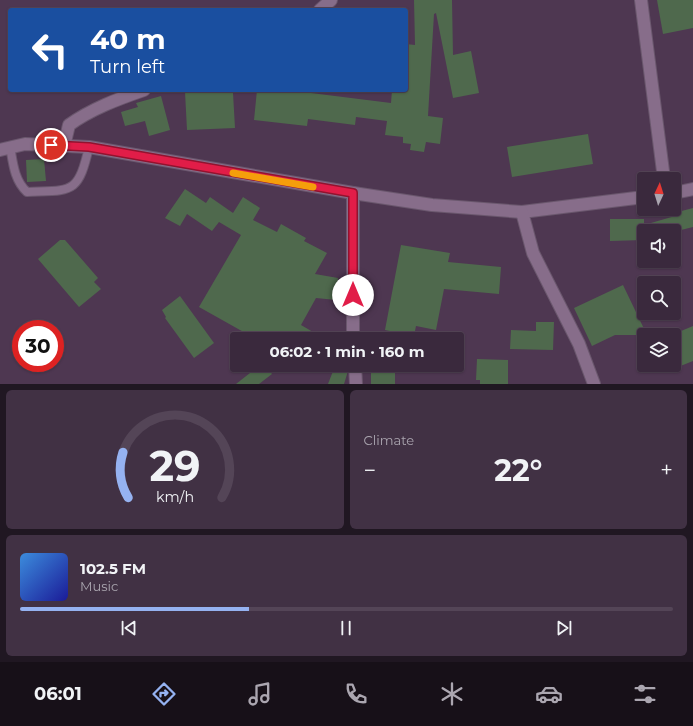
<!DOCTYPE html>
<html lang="en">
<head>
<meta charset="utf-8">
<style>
	:root { --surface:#3a293d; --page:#413144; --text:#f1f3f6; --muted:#aba6b0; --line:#544557; --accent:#95b2f1 }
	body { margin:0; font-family:Montserrat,sans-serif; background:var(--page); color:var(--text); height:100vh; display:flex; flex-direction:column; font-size:15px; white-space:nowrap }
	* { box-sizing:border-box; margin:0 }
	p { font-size:13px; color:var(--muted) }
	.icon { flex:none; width:22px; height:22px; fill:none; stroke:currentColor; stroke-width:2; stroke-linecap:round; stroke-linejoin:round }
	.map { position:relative; height:384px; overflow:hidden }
	.panel { display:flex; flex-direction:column; gap:6px; padding:6px; background:#201722; flex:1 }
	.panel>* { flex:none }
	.hud { position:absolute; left:8px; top:8px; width:400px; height:84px; border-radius:4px; box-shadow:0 1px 3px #0004,0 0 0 1px var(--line); background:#1a4fa0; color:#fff; overflow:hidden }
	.needle { width:26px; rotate:4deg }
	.tools { position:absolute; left:637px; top:172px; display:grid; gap:8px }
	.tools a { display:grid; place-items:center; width:44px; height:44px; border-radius:4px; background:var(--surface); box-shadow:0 1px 3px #0004,0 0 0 1px var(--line); font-size:20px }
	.speed { position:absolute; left:12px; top:320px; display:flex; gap:8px; font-size:20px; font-weight:700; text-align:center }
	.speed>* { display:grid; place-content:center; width:52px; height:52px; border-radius:50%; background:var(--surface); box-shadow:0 1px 3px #0004,0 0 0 1px var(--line); line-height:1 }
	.speed .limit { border:6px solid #d22; background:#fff; color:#111 }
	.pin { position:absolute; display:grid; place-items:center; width:34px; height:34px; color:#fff; margin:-17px; border:2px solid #fff; border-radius:50%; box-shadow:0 1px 4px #0007 }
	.me { position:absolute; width:44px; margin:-22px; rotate:0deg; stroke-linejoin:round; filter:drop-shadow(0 0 3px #0008) }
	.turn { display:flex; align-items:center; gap:14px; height:84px; padding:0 16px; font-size:18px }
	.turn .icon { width:52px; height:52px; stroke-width:2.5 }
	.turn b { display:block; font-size:28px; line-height:34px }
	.big { font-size:30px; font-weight:700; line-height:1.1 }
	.panel .card { flex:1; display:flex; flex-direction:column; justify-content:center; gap:6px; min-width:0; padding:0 14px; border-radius:6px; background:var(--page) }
	.panel .dial { align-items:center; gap:0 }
	.dial svg { height:104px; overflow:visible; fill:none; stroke:var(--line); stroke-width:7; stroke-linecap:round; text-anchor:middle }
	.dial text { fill:var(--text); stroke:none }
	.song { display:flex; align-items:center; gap:12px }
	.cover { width:48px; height:48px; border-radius:6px; background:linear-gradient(135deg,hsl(210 70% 55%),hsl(240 70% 35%)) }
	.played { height:4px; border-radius:2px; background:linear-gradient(90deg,var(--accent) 35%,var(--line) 35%) }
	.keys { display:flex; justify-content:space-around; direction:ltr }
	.heat { display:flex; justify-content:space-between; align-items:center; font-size:22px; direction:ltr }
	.panel .tiles { flex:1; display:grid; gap:6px; grid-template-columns:1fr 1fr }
	.card:last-child { grid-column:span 2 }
	.trip { position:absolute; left:230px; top:332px; width:234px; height:40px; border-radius:4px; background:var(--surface); box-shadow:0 1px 3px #0004,0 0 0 1px var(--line); font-weight:700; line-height:40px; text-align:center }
	.tab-bar { display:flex; height:64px; justify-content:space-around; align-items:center; background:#171018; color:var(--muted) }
	.tab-bar .icon { width:28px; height:28px }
	.tab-bar .selected { color:var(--accent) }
	.tab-bar b { font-size:18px; color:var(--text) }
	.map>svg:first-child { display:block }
	.building { fill:#4f694d }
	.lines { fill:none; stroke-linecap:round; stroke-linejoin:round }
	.service-casing { stroke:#6a576d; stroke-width:10 }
	.minor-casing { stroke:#6a576d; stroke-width:14 }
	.service { stroke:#876d8a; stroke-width:8 }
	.minor { stroke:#876d8a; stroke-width:12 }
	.route-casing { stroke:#92132f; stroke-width:10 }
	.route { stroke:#e11d48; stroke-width:7 }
	.slow { stroke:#f59e0b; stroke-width:7 }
</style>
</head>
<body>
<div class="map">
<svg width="693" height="384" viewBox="0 0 693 384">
	<rect width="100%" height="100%" fill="#4e3751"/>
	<g class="building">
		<polygon points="414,0 452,0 453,55 471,51 479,93 453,98 436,13 434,14 428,116 443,118 440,144 426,142 424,152 410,150 411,144 403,143 403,137 385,135 387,121 356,117 355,125 308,119 307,126 254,120 257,90 302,90 311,91 311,93 391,103 392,90 406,90 406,44 415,45"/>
		<polygon points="657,0 693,0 693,28 663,34"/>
		<polygon points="197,90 229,90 229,93 233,93 235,128 187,130 185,92 197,92"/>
		<polygon points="161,96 170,130 149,136 145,121 125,126 121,112 138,107 136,103"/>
		<polygon points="588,134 593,164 512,177 507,147"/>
		<polygon points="44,159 46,181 27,182 26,160"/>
		<polygon points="185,189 206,203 210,197 233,213 243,197 260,208 253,220 277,232 281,224 306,238 304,241 327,253 315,274 338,278 336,300 316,298 301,325 325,339 256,339 199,307 241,235 219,222 212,231 187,214 180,226 165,218"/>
		<polygon points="693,208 693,227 677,231 644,231 644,240 610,241 610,219 644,219 644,225 675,216 674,213"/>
		<polygon points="60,240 65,240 98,278 94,282 101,289 79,307 38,259"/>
		<polygon points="401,245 450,253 448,262 501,267 499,294 444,289 436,330 416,326 414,336 385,330"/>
		<polygon points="623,285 647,335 615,335 592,346 574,308"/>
		<polygon points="180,296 214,343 194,358 165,318 166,317 162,310"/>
		<polygon points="536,322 554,322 553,350 510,349 511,330 536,331"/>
		<polygon points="693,326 693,361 678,367 674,359 674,334"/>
		<polygon points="477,359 508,360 508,384 480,384 480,380 476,380"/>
		<polygon points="260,365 265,365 272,374 259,384 236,384"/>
		<polygon points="371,365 392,365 392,371 395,372 395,384 371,384"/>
		<polygon points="335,366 348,371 344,384 328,384"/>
	</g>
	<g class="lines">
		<defs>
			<path id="service" d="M10,146C13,163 14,180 27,192C72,190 78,195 89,147"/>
			<g id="minor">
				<polyline points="641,0 664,179"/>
				<polyline points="320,10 331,0"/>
				<path d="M64,146L69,125C91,109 118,99 144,90"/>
				<polyline points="0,150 25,144 89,147 353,193 432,205 522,212 644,197"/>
				<polyline points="353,193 353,339"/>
				<polyline points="674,193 693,189"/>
				<polyline points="522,212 533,253 579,344 594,384"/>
				<polyline points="355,365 356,384"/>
			</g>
		</defs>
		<use href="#service" class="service-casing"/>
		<use href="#minor" class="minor-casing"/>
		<use href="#service" class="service"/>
		<use href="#minor" class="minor"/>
	</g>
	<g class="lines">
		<defs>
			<polyline id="route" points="51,145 89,147 353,193 353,295"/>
		</defs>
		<use href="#route" class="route-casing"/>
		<use href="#route" class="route"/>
		<polyline class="slow" points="233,173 313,187"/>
	</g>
</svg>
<div class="tools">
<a><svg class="needle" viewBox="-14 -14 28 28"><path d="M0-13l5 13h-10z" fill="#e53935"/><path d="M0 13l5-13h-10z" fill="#aba6b0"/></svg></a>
<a><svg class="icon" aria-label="sound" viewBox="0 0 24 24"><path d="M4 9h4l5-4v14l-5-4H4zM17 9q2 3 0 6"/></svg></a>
<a><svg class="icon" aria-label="search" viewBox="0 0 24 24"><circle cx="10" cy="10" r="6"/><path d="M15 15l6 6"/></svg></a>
<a><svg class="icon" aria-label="layers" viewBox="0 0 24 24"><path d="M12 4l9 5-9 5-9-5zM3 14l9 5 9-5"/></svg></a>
</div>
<div class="speed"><div class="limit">30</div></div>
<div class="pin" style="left:51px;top:145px;background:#d93025"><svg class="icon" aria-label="arrive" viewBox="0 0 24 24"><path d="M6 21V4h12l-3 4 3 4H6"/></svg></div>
<svg class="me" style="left:353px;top:295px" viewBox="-20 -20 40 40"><circle r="19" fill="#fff"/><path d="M0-13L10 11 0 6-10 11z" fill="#e11d48"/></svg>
<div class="trip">06:02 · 1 min · 160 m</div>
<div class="hud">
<div class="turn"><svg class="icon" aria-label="left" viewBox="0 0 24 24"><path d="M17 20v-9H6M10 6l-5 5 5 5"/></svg><div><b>40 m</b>Turn left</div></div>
</div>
</div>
<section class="panel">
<div class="tiles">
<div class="card dial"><svg viewBox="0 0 100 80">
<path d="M14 69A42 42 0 1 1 86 69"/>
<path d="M14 69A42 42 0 0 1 10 34" stroke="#95b2f1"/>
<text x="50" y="56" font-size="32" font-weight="700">29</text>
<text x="50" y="72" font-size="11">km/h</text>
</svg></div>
<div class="card"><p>Climate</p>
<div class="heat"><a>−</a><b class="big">22°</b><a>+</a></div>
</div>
<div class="card">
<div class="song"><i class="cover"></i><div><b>102.5 FM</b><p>Music</p></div></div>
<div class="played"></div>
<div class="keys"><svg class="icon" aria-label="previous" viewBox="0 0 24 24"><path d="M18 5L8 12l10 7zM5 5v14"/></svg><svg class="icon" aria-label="pause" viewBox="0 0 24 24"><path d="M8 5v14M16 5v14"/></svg><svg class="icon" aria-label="next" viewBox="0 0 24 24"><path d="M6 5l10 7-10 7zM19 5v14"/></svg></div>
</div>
</div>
</section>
<nav class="tab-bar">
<b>06:01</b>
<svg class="icon selected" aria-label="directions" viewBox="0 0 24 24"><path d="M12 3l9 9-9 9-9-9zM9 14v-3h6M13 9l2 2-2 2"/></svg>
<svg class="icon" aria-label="music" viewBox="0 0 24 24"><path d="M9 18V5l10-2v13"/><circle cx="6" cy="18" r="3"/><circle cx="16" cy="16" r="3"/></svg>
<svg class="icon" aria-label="phone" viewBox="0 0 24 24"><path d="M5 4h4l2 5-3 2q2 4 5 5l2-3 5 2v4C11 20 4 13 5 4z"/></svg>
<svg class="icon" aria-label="climate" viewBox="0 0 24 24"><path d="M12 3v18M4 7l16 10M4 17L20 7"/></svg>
<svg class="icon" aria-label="car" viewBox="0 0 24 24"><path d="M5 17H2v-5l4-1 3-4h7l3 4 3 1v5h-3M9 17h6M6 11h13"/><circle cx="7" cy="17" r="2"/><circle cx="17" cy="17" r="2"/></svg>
<svg class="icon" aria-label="filters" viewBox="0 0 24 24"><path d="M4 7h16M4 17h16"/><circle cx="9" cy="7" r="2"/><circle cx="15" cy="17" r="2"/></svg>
</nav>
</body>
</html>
